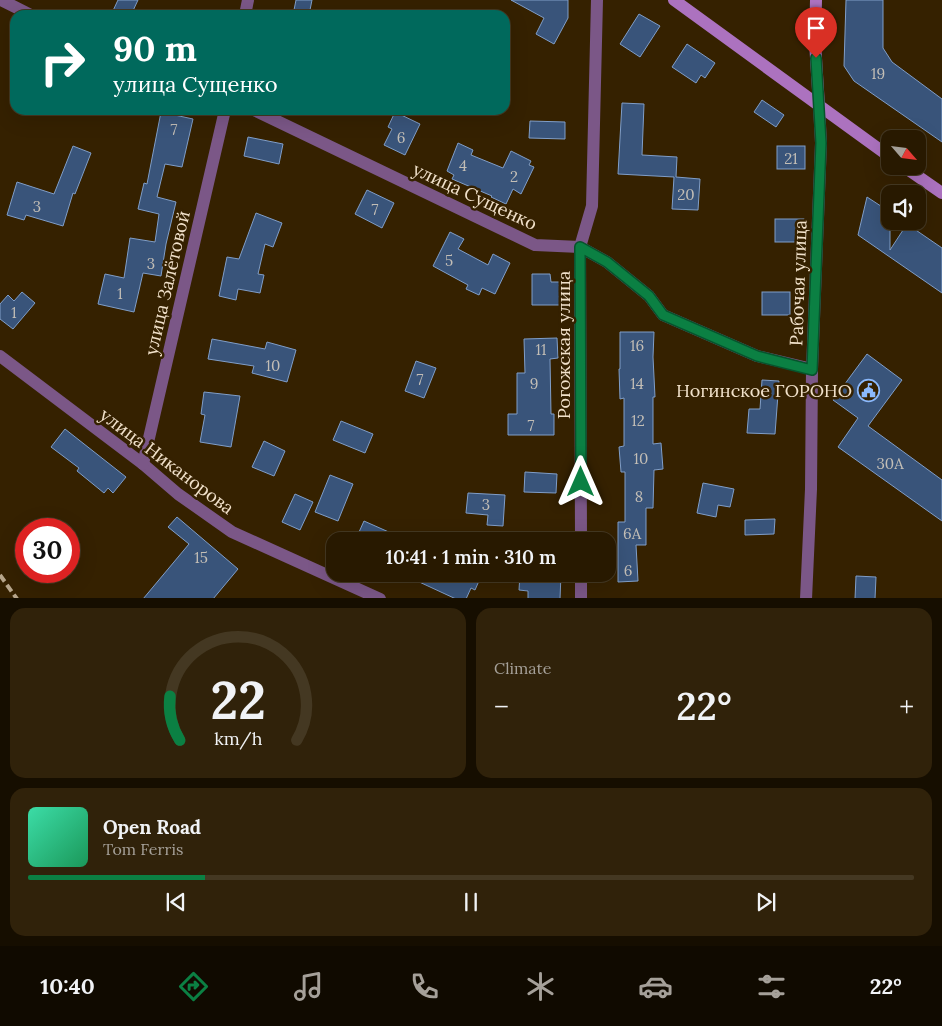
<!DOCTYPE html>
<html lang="en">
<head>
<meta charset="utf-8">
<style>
	:root { --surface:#281900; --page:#30220a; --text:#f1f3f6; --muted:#a5a099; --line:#443822; --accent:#0b8043 }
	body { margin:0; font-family:Lora,serif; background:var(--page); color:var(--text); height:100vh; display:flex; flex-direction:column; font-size:19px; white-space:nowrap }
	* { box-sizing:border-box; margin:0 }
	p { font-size:16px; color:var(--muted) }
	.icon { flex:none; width:28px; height:28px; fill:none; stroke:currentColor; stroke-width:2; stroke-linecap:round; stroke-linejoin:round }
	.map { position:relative; height:598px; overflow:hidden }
	.drawer { display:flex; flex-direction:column; gap:10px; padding:10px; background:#160e00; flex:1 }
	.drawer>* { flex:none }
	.hud { position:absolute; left:10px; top:10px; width:500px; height:105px; border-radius:15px; box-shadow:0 5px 20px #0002,0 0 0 1px var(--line); background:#00695c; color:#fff; overflow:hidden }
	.needle { width:32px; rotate:118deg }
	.fabs { position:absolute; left:881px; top:130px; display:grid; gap:10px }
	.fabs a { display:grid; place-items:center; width:45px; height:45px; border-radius:10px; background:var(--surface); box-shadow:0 5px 20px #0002,0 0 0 1px var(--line); font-size:25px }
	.speed { position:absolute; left:15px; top:518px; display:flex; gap:10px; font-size:25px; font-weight:700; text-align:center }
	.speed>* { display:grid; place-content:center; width:65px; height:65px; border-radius:50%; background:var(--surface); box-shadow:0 5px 20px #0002,0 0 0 1px var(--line); line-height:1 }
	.speed .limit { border:8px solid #d22; background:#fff; color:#111 }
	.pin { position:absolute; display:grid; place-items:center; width:42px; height:42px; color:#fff; margin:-51px -21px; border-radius:50% 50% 50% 0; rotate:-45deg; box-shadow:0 0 5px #0007 }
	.pin .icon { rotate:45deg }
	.me { position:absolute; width:55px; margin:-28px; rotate:0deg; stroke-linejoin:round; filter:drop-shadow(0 0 4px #0008) }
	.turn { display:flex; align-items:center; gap:18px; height:105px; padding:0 20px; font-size:22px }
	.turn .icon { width:65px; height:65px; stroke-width:2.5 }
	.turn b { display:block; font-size:35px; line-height:42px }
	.big { font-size:38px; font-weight:600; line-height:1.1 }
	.drawer .widget { flex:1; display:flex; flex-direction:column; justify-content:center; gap:8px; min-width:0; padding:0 18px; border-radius:15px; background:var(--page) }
	.drawer .dial { align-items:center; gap:0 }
	.dial svg { height:130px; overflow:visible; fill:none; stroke:var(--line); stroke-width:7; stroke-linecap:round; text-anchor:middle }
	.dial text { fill:var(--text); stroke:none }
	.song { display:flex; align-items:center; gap:15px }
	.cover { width:60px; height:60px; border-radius:8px; background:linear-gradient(135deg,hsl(160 70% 55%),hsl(150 70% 35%)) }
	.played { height:5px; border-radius:2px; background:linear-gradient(90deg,var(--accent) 20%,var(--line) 20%) }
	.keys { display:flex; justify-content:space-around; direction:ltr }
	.heat { display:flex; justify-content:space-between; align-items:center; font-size:28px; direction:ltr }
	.drawer .tiles { flex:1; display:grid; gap:10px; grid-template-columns:1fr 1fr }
	.widget:last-child { grid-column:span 2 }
	.trip { position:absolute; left:326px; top:532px; width:290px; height:50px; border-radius:15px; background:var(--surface); box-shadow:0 5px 20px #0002,0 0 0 1px var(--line); font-weight:600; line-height:50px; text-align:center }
	.tab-bar { display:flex; height:80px; justify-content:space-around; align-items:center; background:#100a00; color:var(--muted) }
	.tab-bar .icon { width:35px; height:35px }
	.tab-bar .on { color:var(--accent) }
	.tab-bar b { font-size:22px; color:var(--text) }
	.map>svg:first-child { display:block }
	.building { fill:#39547a; stroke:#809ec8 }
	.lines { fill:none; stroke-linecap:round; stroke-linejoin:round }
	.street { stroke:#7b5787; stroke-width:12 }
	.secondary { stroke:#ac72bf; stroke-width:12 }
	.rail { stroke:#b6a58b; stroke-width:4; stroke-dasharray:8 4; stroke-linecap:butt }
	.route-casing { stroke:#07532c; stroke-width:12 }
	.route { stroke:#0b8043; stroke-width:9 }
	.labels { text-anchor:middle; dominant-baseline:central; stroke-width:5; stroke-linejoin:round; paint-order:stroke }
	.number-label { font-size:15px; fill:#c3beb6 }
	.street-label { font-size:18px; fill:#f1e1ca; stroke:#352100 }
	.poi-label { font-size:18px; fill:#f1e1ca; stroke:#352100; text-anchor:end }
</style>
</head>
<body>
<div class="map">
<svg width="942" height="599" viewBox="0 0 942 599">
	<rect width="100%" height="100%" fill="#352100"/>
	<g class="building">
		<polygon points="118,0 138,0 131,15 111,15"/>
		<polygon points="296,0 312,0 309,15 293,15"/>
		<polygon points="511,0 568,0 568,18 554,44 536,34 544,18"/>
		<polygon points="846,0 883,0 883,48 892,62 942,99 942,142 854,81 844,66"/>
		<polygon points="639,14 660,26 640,57 620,44"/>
		<polygon points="687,44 715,63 705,78 701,75 696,83 672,67"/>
		<polygon points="762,100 784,115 776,127 754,112"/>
		<polygon points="622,103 644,104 642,155 677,157 676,177 700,179 698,210 672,209 674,177 618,174"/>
		<polygon points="161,112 193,119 182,167 165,164 157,197 176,202 166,244 161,276 143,273 134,312 98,304 105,274 124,278 130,238 155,242 159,214 138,209 144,183 147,184"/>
		<polygon points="395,112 420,124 405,155 384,145 392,129 388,127"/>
		<polygon points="530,121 565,122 565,139 529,138"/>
		<polygon points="248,137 283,144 279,164 244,156"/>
		<polygon points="458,143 473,150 471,155 503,168 511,151 531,161 529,165 534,167 521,194 513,189 506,204 491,197 492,196 452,179 454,175 447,171"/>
		<polygon points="73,146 91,153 75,194 73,193 63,226 26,215 24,220 7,215 17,182 54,194"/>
		<rect x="777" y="146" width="28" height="23"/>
		<polygon points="367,190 394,203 382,228 355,214"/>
		<polygon points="867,197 890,212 890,250 907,224 942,248 942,293 858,235"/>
		<polygon points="256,213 282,223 273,247 265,244 258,274 264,275 260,293 238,289 236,300 219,296 227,257 239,259"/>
		<rect x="775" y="219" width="29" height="23"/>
		<polygon points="450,232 464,239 458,249 488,265 493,254 510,263 495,294 482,288 479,295 466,289 468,285 433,266"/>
		<polygon points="532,274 550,274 551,282 563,282 563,305 532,305"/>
		<polygon points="22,292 35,303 13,329 0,319 0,304 8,295 14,301"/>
		<rect x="762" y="292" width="28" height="23"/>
		<polygon points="620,332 654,332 653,357 655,397 653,397 653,444 661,443 663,469 654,470 653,508 646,508 646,545 636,545 638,581 618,582 618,522 625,522 625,472 621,472 619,447 624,446 624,398 620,399 619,369 620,369"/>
		<polygon points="557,338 558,358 550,359 551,414 554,414 554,435 508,435 508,414 517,414 517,373 525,373 524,339"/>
		<polygon points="212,339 265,349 267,342 296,350 287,382 252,373 254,366 208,359"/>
		<polygon points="867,354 902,380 868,426 942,480 942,521 838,447 858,418 833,400"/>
		<polygon points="416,361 436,368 424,398 405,391"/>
		<polygon points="762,380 779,381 775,434 747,433 749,409 760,409"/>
		<polygon points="204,392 240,396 231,447 200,442 205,415 201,414"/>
		<polygon points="341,421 373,434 365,453 333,440"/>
		<polygon points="65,429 126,477 113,493 108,488 104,493 77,471 79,468 51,447"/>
		<polygon points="264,441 285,451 274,476 252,467"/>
		<polygon points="525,472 557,474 556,493 524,492"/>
		<polygon points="330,475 353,484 338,521 315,512"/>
		<polygon points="703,483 734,489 730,507 718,505 716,517 697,513"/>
		<polygon points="468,493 505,495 503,526 487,525 488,515 466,513"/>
		<polygon points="295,494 313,502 300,530 282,522"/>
		<polygon points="177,517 238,569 213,599 143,599 189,544 168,527"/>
		<polygon points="775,519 774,534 745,535 745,520"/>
		<polygon points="364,521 409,541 355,541"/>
		<polygon points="402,574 482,574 475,590 471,588 466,599 456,599"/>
		<polygon points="520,574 561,574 560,599 528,599 528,591 519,590"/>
		<polygon points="856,576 876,577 875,599 855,599"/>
	</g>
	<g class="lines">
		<g class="street">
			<polyline points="1,0 31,15"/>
			<polyline points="245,15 248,0"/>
			<polyline points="254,110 535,245 580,247 607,262 649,296 663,315 757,356 812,369"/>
			<polyline points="0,356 143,464 178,494 232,532 380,599"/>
			<polyline points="143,464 225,110"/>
			<polyline points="581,541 580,247 592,206 597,0"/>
			<polyline points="581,574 581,599"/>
			<polyline points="806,599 811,489 812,369 821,143 819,106"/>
		</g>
		<g class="secondary">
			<polyline points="674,0 890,157"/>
			<polyline points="816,0 815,42 819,106"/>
			<polyline points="903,166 942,193"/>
		</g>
		<polyline class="rail" points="0,575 17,599"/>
	</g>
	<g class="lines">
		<defs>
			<polyline id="route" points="581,482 580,247 607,262 649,296 663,315 757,356 812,370 821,143 816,58"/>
		</defs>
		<use href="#route" class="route-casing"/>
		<use href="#route" class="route"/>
	</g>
	<defs>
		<symbol id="civic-ring" viewBox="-11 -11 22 22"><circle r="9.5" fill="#352100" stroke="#8bb9fc" stroke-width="1.5"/><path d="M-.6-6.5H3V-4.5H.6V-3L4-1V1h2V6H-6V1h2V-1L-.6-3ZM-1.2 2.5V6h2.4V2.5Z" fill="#8bb9fc"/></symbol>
	</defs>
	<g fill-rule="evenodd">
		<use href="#civic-ring" x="856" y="378" width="25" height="25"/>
	</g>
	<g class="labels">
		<g class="number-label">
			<text x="878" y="73">19</text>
			<text x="174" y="129">7</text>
			<text x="401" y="137">6</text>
			<text x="791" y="158">21</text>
			<text x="463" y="165">4</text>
			<text x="514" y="176">2</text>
			<text x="686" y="194">20</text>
			<text x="37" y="206">3</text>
			<text x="375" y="209">7</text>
			<text x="449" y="260">5</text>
			<text x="151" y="263">3</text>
			<text x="120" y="293">1</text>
			<text x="14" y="312">1</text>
			<text x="637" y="345">16</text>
			<text x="541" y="349">11</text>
			<text x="273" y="365">10</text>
			<text x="420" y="379">7</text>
			<text x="534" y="383">9</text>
			<text x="637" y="383">14</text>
			<text x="638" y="420">12</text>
			<text x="531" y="425">7</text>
			<text x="641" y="458">10</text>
			<text x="890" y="463">30А</text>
			<text x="639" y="496">8</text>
			<text x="486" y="504">3</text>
			<text x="632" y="533">6А</text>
			<text x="201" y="557">15</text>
			<text x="628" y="570">6</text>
		</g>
		<g class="street-label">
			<text transform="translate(475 196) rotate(25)">улица Сущенко</text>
			<text transform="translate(167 283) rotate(-77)">улица Залётовой</text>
			<text transform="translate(798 283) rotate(-88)">Рабочая улица</text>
			<text transform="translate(563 345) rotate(-90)">Рогожская улица</text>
			<text transform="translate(167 461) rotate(37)">улица Никанорова</text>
		</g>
		<g class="poi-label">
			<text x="852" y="390">Ногинское ГОРОНО</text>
		</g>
	</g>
</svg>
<div class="fabs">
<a><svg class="needle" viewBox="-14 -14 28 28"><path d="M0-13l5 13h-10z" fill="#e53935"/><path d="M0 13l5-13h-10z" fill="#a5a099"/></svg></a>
<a><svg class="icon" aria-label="sound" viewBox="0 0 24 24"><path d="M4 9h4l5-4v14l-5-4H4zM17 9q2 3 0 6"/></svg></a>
</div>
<div class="speed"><div class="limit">30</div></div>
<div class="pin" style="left:816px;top:58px;background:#d93025"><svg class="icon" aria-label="arrive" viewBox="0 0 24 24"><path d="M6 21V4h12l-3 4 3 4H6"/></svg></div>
<svg class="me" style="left:581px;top:482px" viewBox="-20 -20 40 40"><path d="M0-17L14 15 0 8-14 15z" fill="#0b8043" stroke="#fff" stroke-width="4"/></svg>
<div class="trip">10:41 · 1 min · 310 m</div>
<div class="hud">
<div class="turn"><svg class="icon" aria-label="right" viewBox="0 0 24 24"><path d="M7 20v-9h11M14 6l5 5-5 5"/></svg><div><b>90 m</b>улица Сущенко</div></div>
</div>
</div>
<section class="drawer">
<div class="tiles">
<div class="widget dial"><svg viewBox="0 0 100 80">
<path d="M14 69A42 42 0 1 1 86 69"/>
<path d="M14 69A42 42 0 0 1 8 42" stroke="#0b8043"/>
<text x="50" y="56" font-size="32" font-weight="700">22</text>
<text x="50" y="72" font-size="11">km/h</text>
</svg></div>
<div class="widget"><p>Climate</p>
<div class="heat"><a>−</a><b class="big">22°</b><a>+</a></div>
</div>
<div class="widget">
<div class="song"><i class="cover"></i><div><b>Open Road</b><p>Tom Ferris</p></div></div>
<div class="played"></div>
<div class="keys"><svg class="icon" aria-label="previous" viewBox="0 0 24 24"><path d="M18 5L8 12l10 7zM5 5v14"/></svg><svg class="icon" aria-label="pause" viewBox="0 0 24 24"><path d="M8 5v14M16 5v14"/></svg><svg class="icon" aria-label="next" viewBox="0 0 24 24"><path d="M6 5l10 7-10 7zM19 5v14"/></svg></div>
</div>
</div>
</section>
<nav class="tab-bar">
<b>10:40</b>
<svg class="icon on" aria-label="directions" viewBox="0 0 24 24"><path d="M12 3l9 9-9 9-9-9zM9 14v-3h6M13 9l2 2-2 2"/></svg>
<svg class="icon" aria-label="music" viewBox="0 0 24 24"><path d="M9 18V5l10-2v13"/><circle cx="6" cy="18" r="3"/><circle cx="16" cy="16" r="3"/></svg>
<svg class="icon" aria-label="phone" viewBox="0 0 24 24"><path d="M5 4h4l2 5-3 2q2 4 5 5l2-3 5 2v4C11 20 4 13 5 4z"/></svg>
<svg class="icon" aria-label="climate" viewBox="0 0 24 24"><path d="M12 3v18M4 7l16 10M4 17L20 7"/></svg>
<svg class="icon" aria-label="car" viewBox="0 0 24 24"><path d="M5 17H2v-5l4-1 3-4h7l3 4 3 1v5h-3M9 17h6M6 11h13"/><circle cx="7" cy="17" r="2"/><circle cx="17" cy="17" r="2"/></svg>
<svg class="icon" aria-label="filters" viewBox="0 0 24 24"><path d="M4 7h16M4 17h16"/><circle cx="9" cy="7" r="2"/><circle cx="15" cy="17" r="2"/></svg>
<b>22°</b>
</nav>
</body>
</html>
